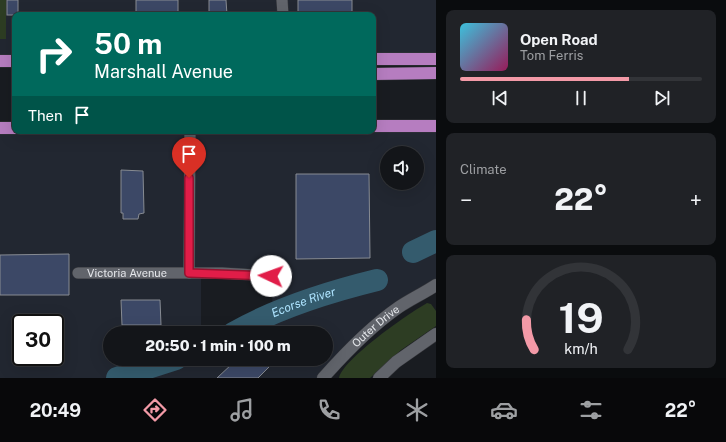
<!DOCTYPE html>
<html lang="en">
<head>
<meta charset="utf-8">
<style>
	:root { --surface:#131519; --page:#202226; --text:#f1f3f6; --muted:#9d9fa2; --line:#323438; --accent:#f39aa7 }
	body { margin:0; font-family:"Public Sans",sans-serif; background:var(--page); color:var(--text); height:100vh; display:flex; flex-direction:column; font-size:15px; white-space:nowrap }
	* { box-sizing:border-box; margin:0 }
	p { font-size:13px; color:var(--muted) }
	.icon { flex:none; width:22px; height:22px; fill:none; stroke:currentColor; stroke-width:2; stroke-linecap:round; stroke-linejoin:round }
	.map { position:relative; flex:1; overflow:hidden }
	.details { display:flex; flex-direction:column; gap:10px; padding:10px; background:#0a0c0e; width:290px }
	.details>* { flex:none }
	.hud { position:absolute; left:12px; top:12px; width:364px; height:122px; border-radius:8px; box-shadow:0 4px 16px #0002,0 0 0 1px var(--line); background:#00695c; color:#fff; overflow:hidden }
	.tools { position:absolute; left:380px; top:146px; display:grid; gap:8px }
	.tools a { display:grid; place-items:center; width:44px; height:44px; border-radius:50%; background:var(--surface); box-shadow:0 4px 16px #0002,0 0 0 1px var(--line); font-size:20px }
	.speed { position:absolute; left:12px; top:314px; display:flex; gap:8px; font-size:20px; font-weight:700; text-align:center }
	.speed>* { display:grid; place-content:center; width:52px; height:52px; border-radius:50%; background:var(--surface); box-shadow:0 4px 16px #0002,0 0 0 1px var(--line); line-height:1 }
	.speed .limit { border:2px solid #111; border-radius:6px; background:#fff; color:#111 }
	.pin { position:absolute; display:grid; place-items:center; width:34px; height:34px; color:#fff; margin:-41px -17px; border-radius:50% 50% 50% 0; rotate:-45deg; box-shadow:0 0 4px #0007 }
	.pin .icon { rotate:45deg }
	.me { position:absolute; width:44px; margin:-22px; rotate:273deg; stroke-linejoin:round; filter:drop-shadow(0 0 3px #0008) }
	.turn { display:flex; align-items:center; gap:14px; height:84px; padding:0 16px; font-size:18px }
	.turn .icon { width:52px; height:52px; stroke-width:2.5 }
	.turn b { display:block; font-size:28px; line-height:34px }
	.then { display:flex; align-items:center; height:38px; padding:0 16px; background:#0003; gap:8px; font-size:15px }
	.big { font-size:30px; font-weight:800; line-height:1.1 }
	.details .card { flex:1; display:flex; flex-direction:column; justify-content:center; gap:6px; min-width:0; padding:0 14px; border-radius:8px; background:var(--page) }
	.details .dial { align-items:center; gap:0 }
	.dial svg { height:104px; overflow:visible; fill:none; stroke:var(--line); stroke-width:7; stroke-linecap:round; text-anchor:middle }
	.dial text { fill:var(--text); stroke:none }
	.song { display:flex; align-items:center; gap:12px }
	.cover { width:48px; height:48px; border-radius:6px; background:linear-gradient(135deg,hsl(190 70% 55%),hsl(330 70% 35%)) }
	.played { height:4px; border-radius:2px; background:linear-gradient(90deg,var(--accent) 70%,var(--line) 70%) }
	.keys { display:flex; justify-content:space-around; direction:ltr }
	.heat { display:flex; justify-content:space-between; align-items:center; font-size:22px; direction:ltr }
	.trip { position:absolute; left:103px; top:326px; width:230px; height:40px; border-radius:20px; background:var(--surface); box-shadow:0 4px 16px #0002,0 0 0 1px var(--line); font-weight:800; line-height:40px; text-align:center }
	.tab-bar { display:flex; height:64px; justify-content:space-around; align-items:center; background:#08080a; color:var(--muted) }
	.tab-bar .icon { width:28px; height:28px }
	.tab-bar .current { color:var(--accent) }
	.tab-bar b { font-size:18px; color:var(--text) }
	main { display:flex; flex:1; min-height:0 }
	.map>svg:first-child { display:block }
	.built { fill:#222731; fill-rule:evenodd }
	.green { fill:#2d3d23 }
	.lines { fill:none; stroke-linecap:round; stroke-linejoin:round }
	.river { stroke:#345b6d; stroke-width:22 }
	.building { fill:#3c4866; stroke:#878b92 }
	.street-casing { stroke:#36373c; stroke-width:12 }
	.secondary-casing { stroke:#36373c; stroke-width:13 }
	.primary-casing { stroke:#36373c; stroke-width:13 }
	.street { stroke:#61646b; stroke-width:11 }
	.secondary { stroke:#61646b; stroke-width:12 }
	.primary { stroke:#b67dc0; stroke-width:12 }
	.route-casing { stroke:#92132f; stroke-width:10 }
	.route { stroke:#e11d48; stroke-width:7 }
	.labels { text-anchor:middle; dominant-baseline:central; stroke-width:4; stroke-linejoin:round; paint-order:stroke }
	.street-label { font-size:11px; fill:#e4e6ea; stroke:#191c21 }
	.water-label { font-size:12px; font-style:italic; fill:#aee4ff; stroke:#191c21 }
</style>
</head>
<body>
<main>
<div class="map">
<svg width="436" height="378" viewBox="0 0 436 378">
	<rect width="100%" height="100%" fill="#191c21"/>
	<g class="built">
		<polygon points="0,0 436,0 436,59 373,59 373,15 15,15 15,61 0,61"/>
		<path d="M436,126V285L399,308L323,378H0V128L15,131H373ZM387,153H417V183H387ZM201,273L271,276L273,313L254,321L233,333H326V359H110V333H201ZM21,323H55V357H21Z"/>
	</g>
	<g class="green">
		<rect x="0" y="0" width="6" height="39"/>
		<path d="M427,303L431,304L436,311V326L401,350L370,378H339C344,358 408,314 427,303Z"/>
	</g>
	<g class="lines">
		<g class="river">
			<polyline points="413,252 436,241"/>
			<path id="s1" d="M233,333C277,308 328,292 377,280"/>
			<polyline points="117,378 176,359"/>
		</g>
	</g>
	<g class="building">
		<rect x="7" y="0" width="11" height="15"/>
		<rect x="136" y="0" width="42" height="15"/>
		<polygon points="209,0 226,0 227,15 209,15"/>
		<rect x="298" y="0" width="54" height="15"/>
		<polygon points="121,170 143,171 144,213 139,214 138,219 123,219 123,213 121,213"/>
		<polygon points="296,174 369,174 370,258 296,259"/>
		<polygon points="69,254 69,295 0,295 0,255"/>
		<polygon points="121,300 160,300 161,325 122,325"/>
		<polygon points="233,363 273,363 258,378 217,378"/>
	</g>
	<g class="lines">
		<defs>
			<g id="street">
				<polyline points="282,0 283,15"/>
				<path id="s2" d="M78,273H222L271,276"/>
				<polyline points="189,273 190,131"/>
			</g>
			<g id="secondary">
				<path id="s3" d="M323,378C346,352 370,327 399,307C411,299 424,293 436,285"/>
				<polyline points="379,378 396,362 436,334"/>
			</g>
			<g id="primary">
				<polyline points="373,59 436,59"/>
				<polyline points="0,61 15,61"/>
				<polyline points="373,74 436,73"/>
				<polyline points="373,126 436,126"/>
				<polyline points="0,128 15,128"/>
			</g>
		</defs>
		<use href="#street" class="street-casing"/>
		<use href="#secondary" class="secondary-casing"/>
		<use href="#primary" class="primary-casing"/>
		<use href="#street" class="street"/>
		<use href="#secondary" class="secondary"/>
		<use href="#primary" class="primary"/>
	</g>
	<g class="lines">
		<defs>
			<polyline id="route" points="189,178 189,273 271,276"/>
		</defs>
		<use href="#route" class="route-casing"/>
		<use href="#route" class="route"/>
	</g>
	<g class="labels">
		<g class="street-label">
			<text stroke="none"><textPath href="#s2" startOffset="49">Victoria Avenue</textPath></text>
			<text stroke="none"><textPath href="#s3" startOffset="74">Outer Drive</textPath></text>
		</g>
		<g class="water-label">
			<text stroke="none"><textPath href="#s1" startOffset="77">Ecorse River</textPath></text>
		</g>
	</g>
</svg>
<div class="tools">
<a><svg class="icon" aria-label="sound" viewBox="0 0 24 24"><path d="M4 9h4l5-4v14l-5-4H4zM17 9q2 3 0 6"/></svg></a>
</div>
<div class="speed"><div class="limit">30</div></div>
<div class="pin" style="left:189px;top:178px;background:#d93025"><svg class="icon" aria-label="arrive" viewBox="0 0 24 24"><path d="M6 21V4h12l-3 4 3 4H6"/></svg></div>
<svg class="me" style="left:271px;top:276px" viewBox="-20 -20 40 40"><circle r="19" fill="#fff"/><path d="M0-13L10 11 0 6-10 11z" fill="#e11d48"/></svg>
<div class="trip">20:50 · 1 min · 100 m</div>
<div class="hud">
<div class="turn"><svg class="icon" aria-label="right" viewBox="0 0 24 24"><path d="M7 20v-9h11M14 6l5 5-5 5"/></svg><div><b>50 m</b>Marshall Avenue</div></div>
<div class="then">Then<svg class="icon" aria-label="arrive" viewBox="0 0 24 24"><path d="M6 21V4h12l-3 4 3 4H6"/></svg></div>
</div>
</div>
<section class="details">
<div class="card">
<div class="song"><i class="cover"></i><div><b>Open Road</b><p>Tom Ferris</p></div></div>
<div class="played"></div>
<div class="keys"><svg class="icon" aria-label="previous" viewBox="0 0 24 24"><path d="M18 5L8 12l10 7zM5 5v14"/></svg><svg class="icon" aria-label="pause" viewBox="0 0 24 24"><path d="M8 5v14M16 5v14"/></svg><svg class="icon" aria-label="next" viewBox="0 0 24 24"><path d="M6 5l10 7-10 7zM19 5v14"/></svg></div>
</div>
<div class="card"><p>Climate</p>
<div class="heat"><a>−</a><b class="big">22°</b><a>+</a></div>
</div>
<div class="card dial"><svg viewBox="0 0 100 80">
<path d="M14 69A42 42 0 1 1 86 69"/>
<path d="M14 69A42 42 0 0 1 8 46" stroke="#f39aa7"/>
<text x="50" y="56" font-size="32" font-weight="700">19</text>
<text x="50" y="72" font-size="11">km/h</text>
</svg></div>
</section>
</main>
<nav class="tab-bar">
<b>20:49</b>
<svg class="icon current" aria-label="directions" viewBox="0 0 24 24"><path d="M12 3l9 9-9 9-9-9zM9 14v-3h6M13 9l2 2-2 2"/></svg>
<svg class="icon" aria-label="music" viewBox="0 0 24 24"><path d="M9 18V5l10-2v13"/><circle cx="6" cy="18" r="3"/><circle cx="16" cy="16" r="3"/></svg>
<svg class="icon" aria-label="phone" viewBox="0 0 24 24"><path d="M5 4h4l2 5-3 2q2 4 5 5l2-3 5 2v4C11 20 4 13 5 4z"/></svg>
<svg class="icon" aria-label="climate" viewBox="0 0 24 24"><path d="M12 3v18M4 7l16 10M4 17L20 7"/></svg>
<svg class="icon" aria-label="car" viewBox="0 0 24 24"><path d="M5 17H2v-5l4-1 3-4h7l3 4 3 1v5h-3M9 17h6M6 11h13"/><circle cx="7" cy="17" r="2"/><circle cx="17" cy="17" r="2"/></svg>
<svg class="icon" aria-label="filters" viewBox="0 0 24 24"><path d="M4 7h16M4 17h16"/><circle cx="9" cy="7" r="2"/><circle cx="15" cy="17" r="2"/></svg>
<b>22°</b>
</nav>
</body>
</html>
